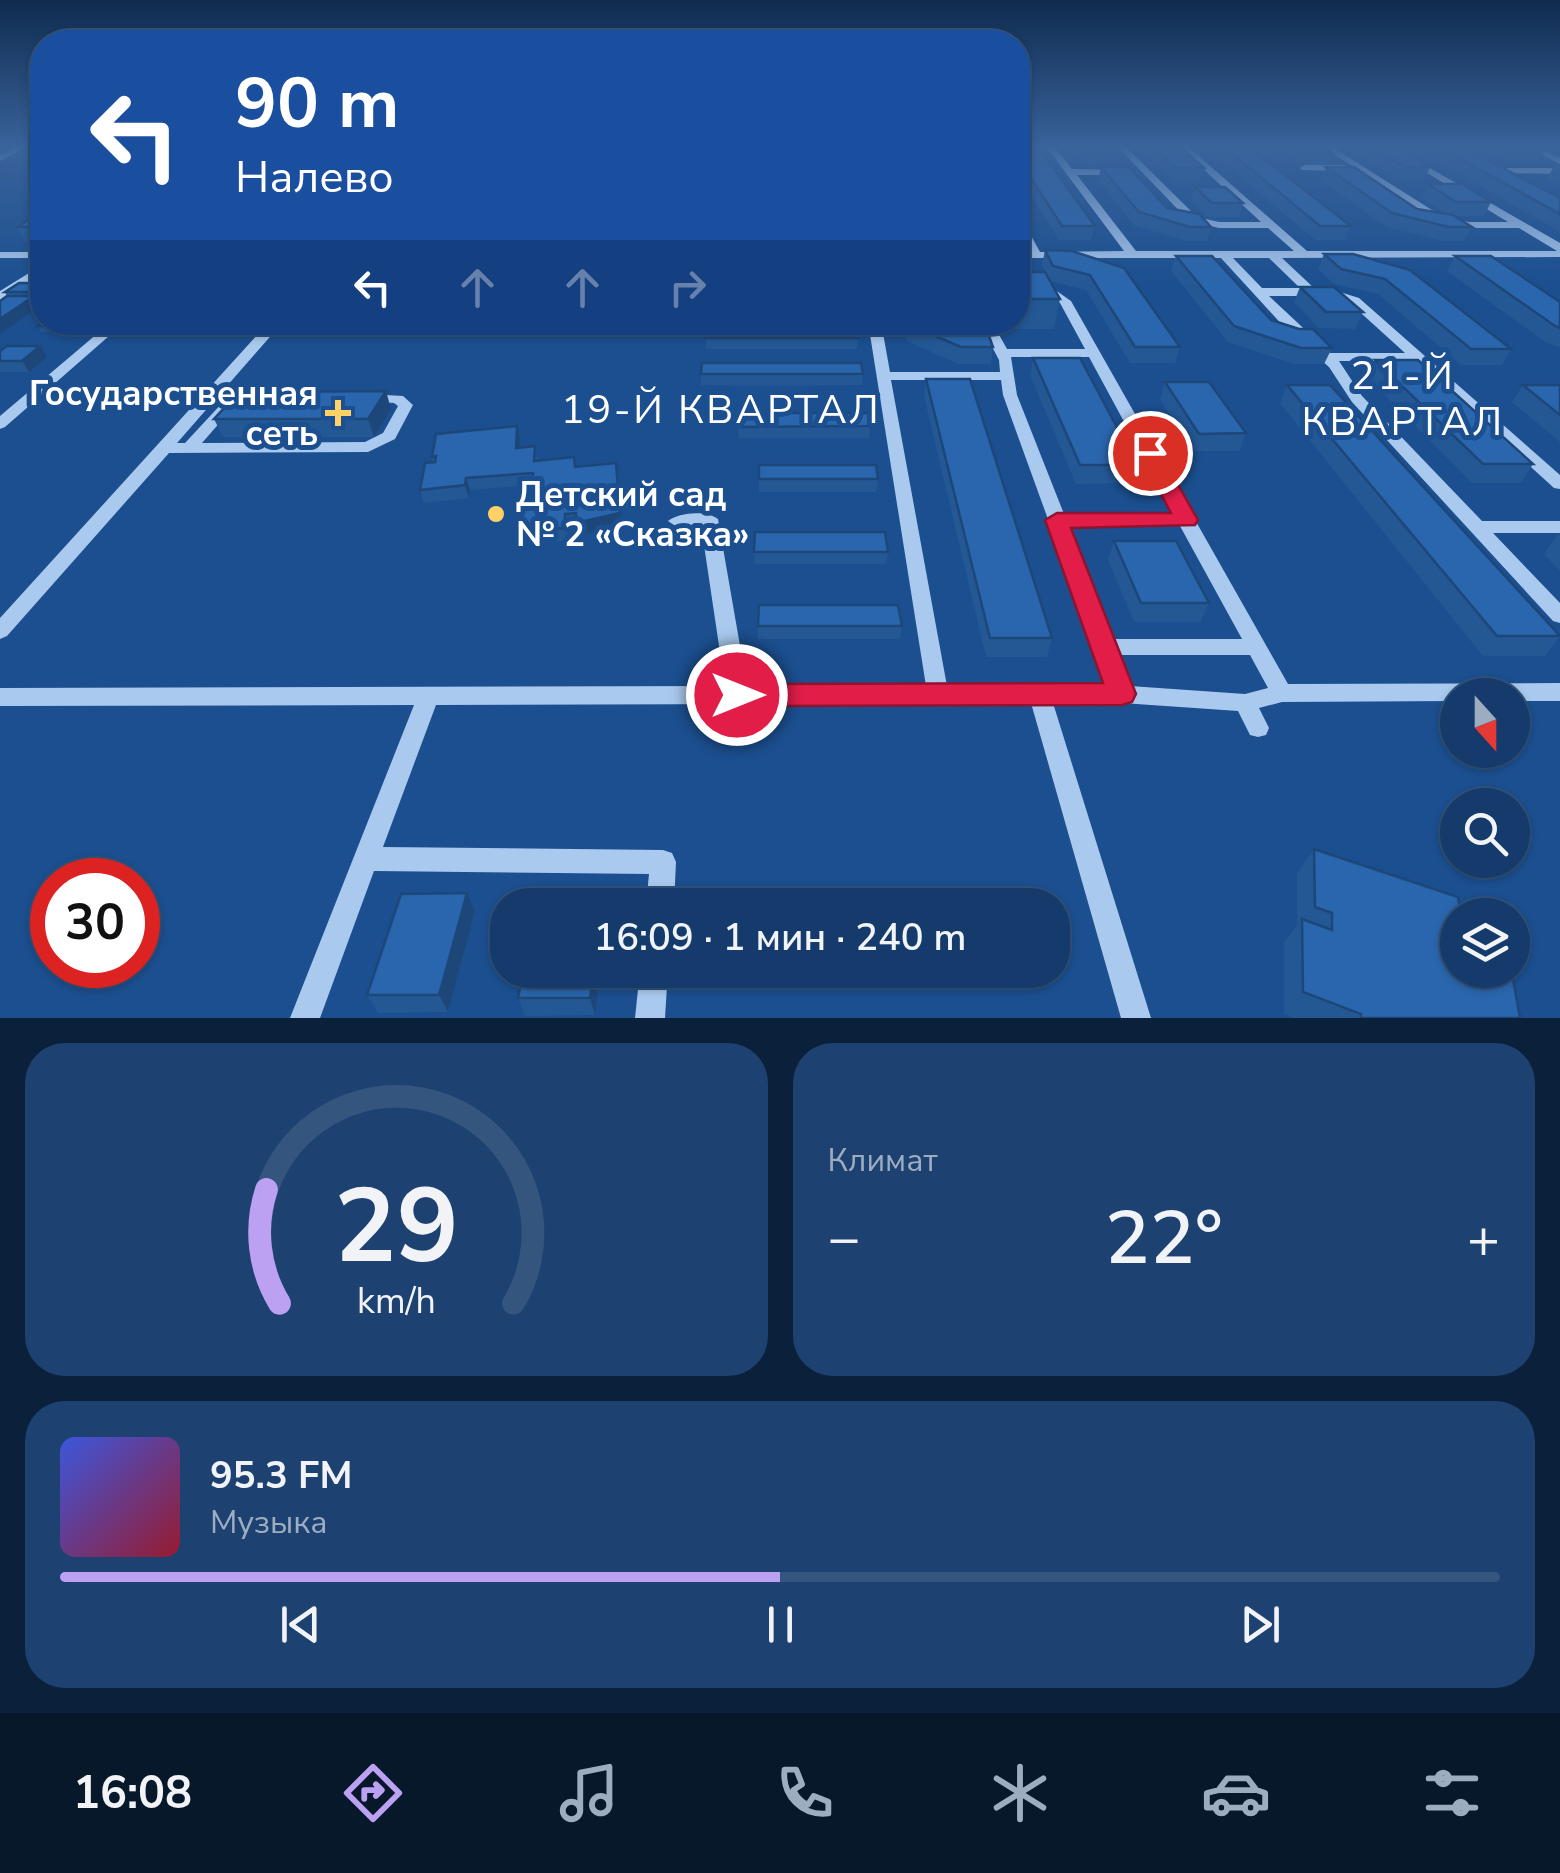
<!DOCTYPE html>
<html lang="ru">
<head>
<meta charset="utf-8">
<style>
	:root { --surface:#143b6b; --page:#1d4271; --text:#f1f3f6; --muted:#9dadc1; --line:#33557e; --accent:#bca0f2 }
	body { margin:0; font-family:"Nunito Sans",sans-serif; background:var(--page); color:var(--text); height:100vh; display:flex; flex-direction:column; font-size:38px; white-space:nowrap }
	* { box-sizing:border-box; margin:0 }
	p { font-size:32px; color:var(--muted) }
	.icon { flex:none; width:55px; height:55px; fill:none; stroke:currentColor; stroke-width:2; stroke-linecap:round; stroke-linejoin:round }
	.map { position:relative; height:1018px; overflow:hidden }
	.details { display:flex; flex-direction:column; gap:25px; padding:25px; background:#0b203b; flex:1 }
	.details>* { flex:none }
	.guide { position:absolute; left:30px; top:30px; width:1000px; height:305px; border-radius:40px; box-shadow:0 2px 8px #0004,0 0 0 2px var(--line); background:#1a4fa0; color:#fff; overflow:hidden }
	.needle { width:65px; rotate:159deg }
	.buttons { position:absolute; left:1440px; top:678px; display:grid; gap:20px }
	.buttons a { display:grid; place-items:center; width:90px; height:90px; border-radius:50%; background:var(--surface); box-shadow:0 2px 8px #0004,0 0 0 2px var(--line); font-size:50px }
	.speed { position:absolute; left:30px; top:858px; display:flex; gap:20px; font-size:50px; font-weight:700; text-align:center }
	.speed>* { display:grid; place-content:center; width:130px; height:130px; border-radius:50%; background:var(--surface); box-shadow:0 2px 8px #0004,0 0 0 2px var(--line); line-height:1 }
	.speed .limit { border:15px solid #d22; background:#fff; color:#111 }
	.pin { position:absolute; display:grid; place-items:center; width:85px; height:85px; color:#fff; margin:-42px; border:5px solid #fff; border-radius:50%; box-shadow:0 2px 10px #0007 }
	.me { position:absolute; width:110px; margin:-55px; rotate:90deg; stroke-linejoin:round; filter:drop-shadow(0 0 8px #0008) }
	.turn { display:flex; align-items:center; gap:35px; height:210px; padding:0 40px; font-size:45px }
	.turn .icon { width:130px; height:130px; stroke-width:2.5 }
	.turn b { display:block; font-size:70px; line-height:85px }
	.lanes { display:flex; align-items:center; height:95px; padding:0 40px; background:#0003; justify-content:center; gap:50px; direction:ltr }
	.lanes .off { opacity:.35 }
	.big { font-size:75px; font-weight:600; line-height:1.1 }
	.details .widget { flex:1; display:flex; flex-direction:column; justify-content:center; gap:15px; min-width:0; padding:0 35px; border-radius:40px; background:var(--page) }
	.details .dial { align-items:center; gap:0 }
	.dial svg { height:260px; overflow:visible; fill:none; stroke:var(--line); stroke-width:7; stroke-linecap:round; text-anchor:middle }
	.dial text { fill:var(--text); stroke:none }
	.song { display:flex; align-items:center; gap:30px }
	.cover { width:120px; height:120px; border-radius:15px; background:linear-gradient(135deg,hsl(230 70% 55%),hsl(350 70% 35%)) }
	.played { height:10px; border-radius:5px; background:linear-gradient(90deg,var(--accent) 50%,var(--line) 50%) }
	.keys { display:flex; justify-content:space-around; direction:ltr }
	.heat { display:flex; justify-content:space-between; align-items:center; font-size:55px; direction:ltr }
	.details .tiles { flex:1; display:grid; gap:25px; grid-template-columns:1fr 1fr }
	.widget:last-child { grid-column:span 2 }
	.trip { position:absolute; left:490px; top:888px; width:580px; height:100px; border-radius:40px; background:var(--surface); box-shadow:0 2px 8px #0004,0 0 0 2px var(--line); font-weight:600; line-height:100px; text-align:center }
	.tabs { display:flex; height:160px; justify-content:space-around; align-items:center; background:#08182b; color:var(--muted) }
	.tabs .icon { width:70px; height:70px }
	.tabs .selected { color:var(--accent) }
	.tabs b { font-size:45px; color:var(--text) }
	.map>svg:first-child { display:block }
	.lines { fill:none; stroke-linecap:round; stroke-linejoin:round }
	.minor { fill:#a9c9ee; fill-rule:evenodd }
	.wall { fill:#245895 }
	.shaded-wall { fill:#1d4779 }
	.building { fill:#2a66ad; stroke:#1d4779; stroke-width:2.5 }
	.route { fill:#e11d48; stroke:#92132f; stroke-width:2.5 }
	.poi-dot { fill:#ffd166; stroke:#1b4f8f; stroke-width:4 }
	.labels { text-anchor:middle; dominant-baseline:central; stroke-width:10; stroke-linejoin:round; paint-order:stroke }
	.poi-label { font-size:35px; font-weight:bold; fill:#fff; stroke:#1b4f8f; text-anchor:end }
	.quarter-label { font-size:40px; letter-spacing:2.5px; fill:#fff; stroke:#1b4f8f }
</style>
</head>
<body>
<div class="map">
<svg width="1560" height="1018" viewBox="0 0 1560 1018">
	<rect width="100%" height="100%" fill="#1b4f8f"/>
	<g class="lines">
		<g class="minor">
			<polygon points="21,145 31,145 0,161 0,155"/>
			<path d="M1045,145H1053L1072,169L1124,170L1126,172L1121,175H1077L1136,251H1294L1268,228H1219L1189,221L1116,145H1124L1197,217L1219,222H1261L1177,145H1186L1307,251H1557L1519,228H1469L1436,221L1320,145H1329L1443,217L1469,222H1508L1381,145H1390L1560,243V257L1282,258L1314,288H1327L1359,298L1560,475V489L1554,488L1414,361H1339L1362,396L1482,521H1560V533H1493L1560,603V623L1553,621L1352,402L1329,367L1285,328L1221,258H1018V252H1029L1018,230V218L1023,221L1040,252L1124,251ZM1233,258H1269L1300,288H1262ZM1269,296H1326L1351,304L1405,353H1330Z"/>
			<polygon points="1523,145 1533,145 1560,158 1560,164"/>
			<polygon points="1305,165 1345,165 1350,168 1345,171 1302,170 1300,168"/>
			<polygon points="1507,168 1560,168 1560,174 1504,173 1504,169"/>
			<rect x="0" y="252" width="42" height="6"/>
			<polygon points="42,265 42,274 0,301 0,291"/>
			<path d="M1018,285L1051,287L1071,301L1288,684L1560,683V701H1512V695H1458V701L1282,702L1259,708L1269,728L1266,735L1258,737L1250,735L1238,711L1122,703H1053L1151,1018H1121L1031,703L436,705L383,847L663,850L672,853L676,862L674,905H646L649,874L374,871L320,1018H290L414,705L0,706V688L725,686L701,525L677,527L668,521C679,512 707,510 718,519L747,686H926L868,322H881L890,372H1000L999,360L979,322H992L1007,349H1085L1060,303L1044,294L1018,293ZM1011,357H1089L1174,514H1064L1017,395ZM891,380H1001L1003,395L1108,685L947,686ZM1068,526H1180L1242,639H1112ZM1118,655H1250L1268,688L1245,694L1130,686Z"/>
			<polygon points="111,322 125,322 5,427 0,429 0,416"/>
			<polygon points="269,322 283,322 177,443 185,443 224,401 229,400 236,404 202,443 365,442 383,433 398,406 394,403 363,401 363,395 368,394 403,396 413,405 395,439 368,452 169,453 7,636 0,639 0,618"/>
			<polygon points="640,970 668,970 665,1018 635,1018"/>
		</g>
	</g>
	<g class="wall">
		<polygon points="1070,145 1107,145 1113,150 1110,163 1085,163"/>
		<polygon points="1137,145 1178,145 1204,168 1200,181 1173,181"/>
		<polygon points="1275,145 1320,145 1332,153 1327,165 1303,165"/>
		<polygon points="1343,145 1392,145 1430,167 1424,180 1399,180"/>
		<polygon points="1409,145 1437,145 1436,146 1412,146"/>
		<polygon points="1480,145 1534,145 1545,150 1538,162 1515,162"/>
		<polygon points="1547,145 1560,145 1560,150"/>
		<polygon points="1018,147 1095,226 1091,240 1059,240 1018,174"/>
		<polygon points="1225,148 1351,226 1345,240 1315,240 1221,160"/>
		<polygon points="1440,148 1560,198 1560,232 1435,160"/>
		<polygon points="1554,166 1560,166 1560,186 1547,179"/>
		<polygon points="1101,167 1167,208 1211,227 1207,241 1186,241 1135,226 1098,180"/>
		<polygon points="1326,167 1417,209 1446,214 1422,198 1428,184 1491,202 1484,216 1454,216 1472,227 1464,241 1442,241 1386,227 1321,180"/>
		<polygon points="1195,187 1243,203 1239,217 1208,217 1191,201"/>
		<polygon points="42,212 42,242 25,242 17,227"/>
		<polygon points="1045,250 1072,251 1180,347 1175,363 1130,363 1086,290 1050,281 1042,265"/>
		<polygon points="1324,254 1353,254 1511,349 1502,365 1461,365 1378,294 1334,284 1318,269"/>
		<polygon points="1176,256 1271,320 1332,348 1324,364 1294,364 1228,342 1171,271"/>
		<polygon points="1455,256 1560,302 1560,347 1545,342 1447,271"/>
		<polygon points="42,268 42,297 37,301 40,306 0,334 0,301 7,296 5,292 41,283 36,273"/>
		<polygon points="1018,272 1060,299 1054,329 1010,329 1008,322 1018,322"/>
		<polygon points="1300,287 1363,312 1355,329 1319,328 1294,302"/>
		<polygon points="43,322 82,322 70,332 41,332 38,326"/>
		<polygon points="903,322 966,322 993,347 991,364 958,364 907,341"/>
		<polygon points="706,338 858,338 857,349 706,349"/>
		<polygon points="40,346 47,357 29,372 0,372 0,351"/>
		<polygon points="1033,358 1137,465 1131,483 1076,484 1030,375"/>
		<polygon points="1375,360 1533,464 1521,483 1472,483 1367,377"/>
		<polygon points="701,374 863,374 862,385 763,386 701,385"/>
		<polygon points="926,379 1052,638 1047,657 986,657 924,396"/>
		<polygon points="1165,382 1246,433 1239,451 1192,451 1160,399"/>
		<polygon points="1287,385 1560,636 1545,656 1483,656 1280,403"/>
		<polygon points="1523,385 1560,385 1560,442 1512,402"/>
		<polygon points="391,409 374,437 223,437 214,419"/>
		<polygon points="870,426 869,438 739,438 738,427"/>
		<polygon points="520,438 519,447 538,458 538,461 576,467 616,463 622,526 578,535 576,526 568,527 567,541 521,542 518,530 531,501 532,485 470,490 469,498 424,503 420,490 433,462 432,457"/>
		<polygon points="759,465 878,479 876,492 759,492"/>
		<polygon points="755,532 888,552 886,564 754,564"/>
		<polygon points="1557,535 1560,535 1560,571 1544,554"/>
		<polygon points="1114,541 1209,603 1200,622 1134,622 1108,560"/>
		<polygon points="759,605 902,626 900,639 758,639"/>
		<polygon points="1314,849 1458,970 1520,1018 1293,1018 1284,1014 1284,943 1297,925 1297,873"/>
		<polygon points="467,893 475,911 448,1012 378,1013 367,995"/>
		<polygon points="524,970 601,970 595,1015 525,1016 518,998"/>
	</g>
	<g class="shaded-wall">
		<polygon points="3,164 10,177 0,182 0,166"/>
		<polygon points="42,283 42,297 37,301 40,306 0,334 0,319 32,297 29,292"/>
		<polygon points="72,322 82,322 70,332 67,326"/>
		<polygon points="40,346 47,357 29,372 22,361"/>
		<polygon points="386,391 391,409 374,437 368,419"/>
		<polygon points="517,426 520,438 519,460 516,448"/>
		<polygon points="616,463 622,526 578,535 576,523"/>
		<polygon points="466,478 470,490 469,498 465,485"/>
		<polygon points="467,893 475,911 448,1012 439,995"/>
		<polygon points="594,970 601,970 595,1015 590,998"/>
	</g>
	<g class="building">
		<polygon points="1082,145 1107,145 1113,150 1087,150"/>
		<polygon points="1152,145 1178,145 1204,168 1177,168"/>
		<polygon points="1297,145 1320,145 1332,153 1308,153"/>
		<polygon points="1368,145 1392,145 1430,167 1405,167"/>
		<polygon points="1510,145 1534,145 1545,150 1521,150"/>
		<polygon points="1018,147 1038,147 1095,226 1062,226 1018,158"/>
		<polygon points="1225,148 1250,148 1351,226 1320,226"/>
		<polygon points="1440,148 1465,148 1560,198 1560,214"/>
		<polygon points="1101,167 1129,167 1167,208 1199,214 1211,227 1190,227 1139,212"/>
		<polygon points="1326,167 1354,167 1417,209 1453,215 1472,227 1449,227 1392,213"/>
		<polygon points="1428,184 1462,184 1491,202 1456,202"/>
		<polygon points="1195,187 1225,187 1243,203 1212,203"/>
		<polygon points="42,212 42,227 17,227"/>
		<polygon points="1045,250 1072,251 1124,268 1180,347 1135,347 1090,275 1053,266"/>
		<polygon points="1324,254 1353,254 1410,270 1511,349 1471,349 1385,279 1341,269"/>
		<polygon points="1176,256 1212,256 1271,320 1299,329 1313,329 1332,348 1301,348 1234,326"/>
		<polygon points="1455,256 1491,256 1560,302 1560,328 1555,326"/>
		<polygon points="1018,272 1045,272 1060,299 1018,299"/>
		<polygon points="19,283 42,283 29,292 5,292"/>
		<polygon points="1300,287 1334,287 1363,312 1326,312"/>
		<polygon points="7,296 34,296 0,319 0,301"/>
		<polygon points="43,322 72,322 67,326 38,326"/>
		<polygon points="908,322 966,322 972,325 985,325 993,347 961,347 909,325"/>
		<polygon points="707,329 857,329 858,338 706,338"/>
		<polygon points="7,346 40,346 22,361 0,361 0,351"/>
		<polygon points="1033,358 1080,358 1137,465 1080,465"/>
		<polygon points="1375,360 1418,360 1533,464 1483,464"/>
		<polygon points="702,363 861,363 863,374 701,374"/>
		<polygon points="926,379 970,379 1052,638 990,638"/>
		<polygon points="1165,382 1209,382 1246,433 1199,434"/>
		<polygon points="1287,385 1330,385 1560,636 1497,636"/>
		<polygon points="1523,385 1560,385 1560,415"/>
		<polygon points="386,391 368,419 214,419 239,392"/>
		<polygon points="739,413 868,413 870,426 738,427"/>
		<polygon points="517,426 516,448 535,446 534,461 574,457 575,467 616,463 620,513 576,523 576,513 565,514 565,528 518,530 520,502 531,501 533,473 466,478 465,485 420,490 425,463 435,462 436,456 432,457 436,434"/>
		<polygon points="759,465 876,465 878,479 759,479"/>
		<polygon points="755,532 885,532 888,552 754,552"/>
		<polygon points="1114,541 1176,541 1209,603 1141,603"/>
		<polygon points="759,605 898,605 902,626 758,626"/>
		<polygon points="1314,849 1458,897 1461,915 1458,915 1458,970 1488,970 1513,979 1520,1018 1361,1018 1361,1014 1303,992 1302,919 1332,930 1332,913 1315,907"/>
		<polygon points="467,893 439,995 367,995 401,894"/>
		<polygon points="539,896 605,896 603,905 537,905"/>
		<polygon points="524,970 594,970 590,998 518,998"/>
	</g>
	<linearGradient id="sky" x2="0" y2="1"><stop stop-color="#0f2b4f"/><stop offset="0.51" stop-color="#39639b"/><stop offset="1" stop-color="#39639b" stop-opacity="0"/></linearGradient>
	<rect width="1560" height="287" fill="url(#sky)"/>
	<polygon class="route" points="1150,447 1160,453 1198,520 1195,525 1071,528 1136,694 1132,702 1122,705 737,706 727,703 722,695 727,687 737,684 1103,683 1045,520 1057,513 1171,513 1139,453"/>
	<g class="poi-dot">
		<path d="M333 398h10v10h10v10h-10v10h-10v-10h-10v-10h10z"/>
		<circle cx="496" cy="514" r="10"/>
	</g>
	<g class="labels">
		<g class="poi-label">
			<text x="318" y="393">Государственная<tspan x="318" dy="40">сеть</tspan></text>
			<text x="516" y="494" text-anchor="start">Детский сад<tspan x="516" dy="40">№ 2 «Сказка»</tspan></text>
		</g>
		<g class="quarter-label">
			<text x="1403" y="376">21-Й<tspan x="1403" dy="46">КВАРТАЛ</tspan></text>
			<text x="721" y="410">19-Й КВАРТАЛ</text>
		</g>
	</g>
</svg>
<div class="buttons">
<a><svg class="needle" viewBox="-14 -14 28 28"><path d="M0-13l5 13h-10z" fill="#e53935"/><path d="M0 13l5-13h-10z" fill="#9dadc1"/></svg></a>
<a><svg class="icon" aria-label="search" viewBox="0 0 24 24"><circle cx="10" cy="10" r="6"/><path d="M15 15l6 6"/></svg></a>
<a><svg class="icon" aria-label="layers" viewBox="0 0 24 24"><path d="M12 4l9 5-9 5-9-5zM3 14l9 5 9-5"/></svg></a>
</div>
<div class="speed"><div class="limit">30</div></div>
<div class="pin" style="left:1150px;top:453px;background:#d93025"><svg class="icon" aria-label="arrive" viewBox="0 0 24 24"><path d="M6 21V4h12l-3 4 3 4H6"/></svg></div>
<svg class="me" style="left:737px;top:695px" viewBox="-20 -20 40 40"><circle r="17" fill="#e11d48" stroke="#fff" stroke-width="3"/><path d="M0-11L8 9 0 5-8 9z" fill="#fff"/></svg>
<div class="trip">16:09 · 1 мин · 240 m</div>
<div class="guide">
<div class="turn"><svg class="icon" aria-label="left" viewBox="0 0 24 24"><path d="M17 20v-9H6M10 6l-5 5 5 5"/></svg><div><b>90 m</b>Налево</div></div>
<div class="lanes"><svg class="icon" aria-label="left" viewBox="0 0 24 24"><path d="M17 20v-9H6M10 6l-5 5 5 5"/></svg><svg class="icon off" aria-label="ahead" viewBox="0 0 24 24"><path d="M12 20V5M6 11l6-6 6 6"/></svg><svg class="icon off" aria-label="ahead" viewBox="0 0 24 24"><path d="M12 20V5M6 11l6-6 6 6"/></svg><svg class="icon off" aria-label="right" viewBox="0 0 24 24"><path d="M7 20v-9h11M14 6l5 5-5 5"/></svg></div>
</div>
</div>
<section class="details">
<div class="tiles">
<div class="widget dial"><svg viewBox="0 0 100 80">
<path d="M14 69A42 42 0 1 1 86 69"/>
<path d="M14 69A42 42 0 0 1 10 34" stroke="#bca0f2"/>
<text x="50" y="56" font-size="32" font-weight="700">29</text>
<text x="50" y="72" font-size="11">km/h</text>
</svg></div>
<div class="widget"><p>Климат</p>
<div class="heat"><a>−</a><b class="big">22°</b><a>+</a></div>
</div>
<div class="widget">
<div class="song"><i class="cover"></i><div><b>95.3 FM</b><p>Музыка</p></div></div>
<div class="played"></div>
<div class="keys"><svg class="icon" aria-label="previous" viewBox="0 0 24 24"><path d="M18 5L8 12l10 7zM5 5v14"/></svg><svg class="icon" aria-label="pause" viewBox="0 0 24 24"><path d="M8 5v14M16 5v14"/></svg><svg class="icon" aria-label="next" viewBox="0 0 24 24"><path d="M6 5l10 7-10 7zM19 5v14"/></svg></div>
</div>
</div>
</section>
<nav class="tabs">
<b>16:08</b>
<svg class="icon selected" aria-label="directions" viewBox="0 0 24 24"><path d="M12 3l9 9-9 9-9-9zM9 14v-3h6M13 9l2 2-2 2"/></svg>
<svg class="icon" aria-label="music" viewBox="0 0 24 24"><path d="M9 18V5l10-2v13"/><circle cx="6" cy="18" r="3"/><circle cx="16" cy="16" r="3"/></svg>
<svg class="icon" aria-label="phone" viewBox="0 0 24 24"><path d="M5 4h4l2 5-3 2q2 4 5 5l2-3 5 2v4C11 20 4 13 5 4z"/></svg>
<svg class="icon" aria-label="climate" viewBox="0 0 24 24"><path d="M12 3v18M4 7l16 10M4 17L20 7"/></svg>
<svg class="icon" aria-label="car" viewBox="0 0 24 24"><path d="M5 17H2v-5l4-1 3-4h7l3 4 3 1v5h-3M9 17h6M6 11h13"/><circle cx="7" cy="17" r="2"/><circle cx="17" cy="17" r="2"/></svg>
<svg class="icon" aria-label="filters" viewBox="0 0 24 24"><path d="M4 7h16M4 17h16"/><circle cx="9" cy="7" r="2"/><circle cx="15" cy="17" r="2"/></svg>
</nav>
</body>
</html>
